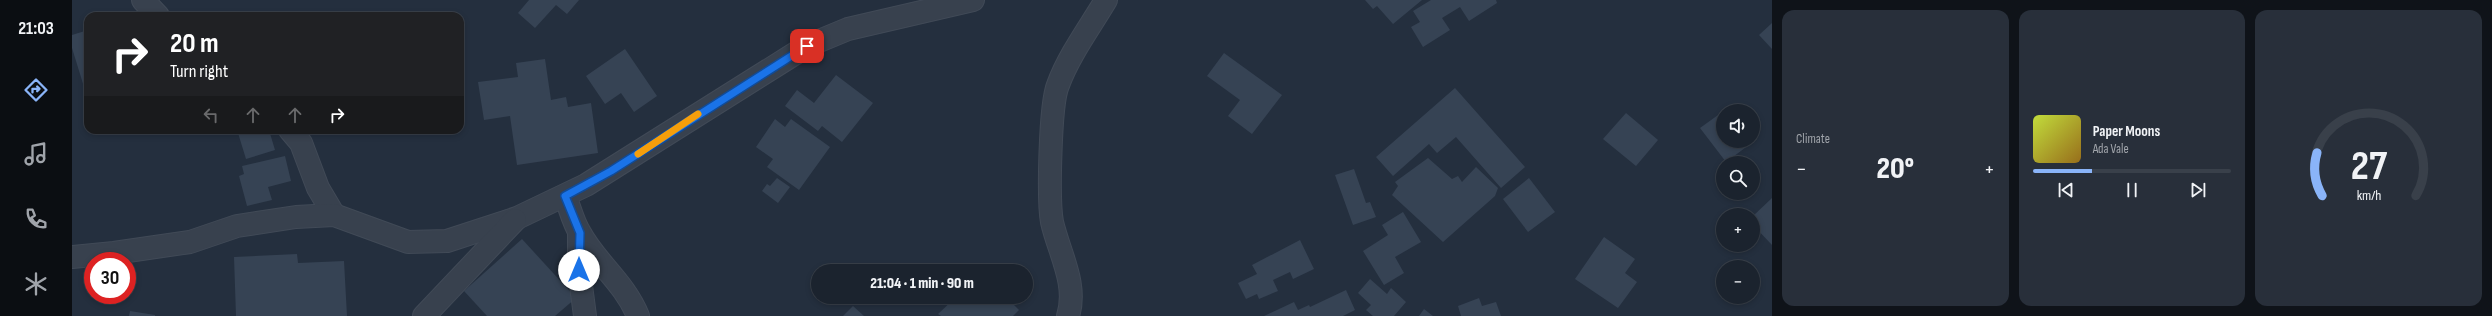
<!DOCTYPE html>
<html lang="en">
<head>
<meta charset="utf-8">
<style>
	:root { --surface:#1b232e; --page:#282f3a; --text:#f1f3f6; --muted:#a0a4aa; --line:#39404a; --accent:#8ab4f8 }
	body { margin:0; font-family:"Sofia Sans Condensed",sans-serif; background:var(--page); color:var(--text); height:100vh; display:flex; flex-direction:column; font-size:15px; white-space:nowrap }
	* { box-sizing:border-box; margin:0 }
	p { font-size:13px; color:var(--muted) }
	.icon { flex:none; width:22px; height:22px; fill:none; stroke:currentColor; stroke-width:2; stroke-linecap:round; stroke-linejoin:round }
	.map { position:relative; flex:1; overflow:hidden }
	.side { display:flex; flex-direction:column; gap:10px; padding:10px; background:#0f1319; width:720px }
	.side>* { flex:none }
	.banner { position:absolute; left:12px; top:12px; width:380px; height:122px; border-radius:12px; box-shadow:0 2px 6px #0003,0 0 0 1px var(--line); background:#202124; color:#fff; overflow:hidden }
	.buttons { position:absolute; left:1644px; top:104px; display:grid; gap:8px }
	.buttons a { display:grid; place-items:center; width:44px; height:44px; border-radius:50%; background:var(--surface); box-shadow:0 2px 6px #0003,0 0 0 1px var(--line); font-size:20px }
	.speed { position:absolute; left:12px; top:252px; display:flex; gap:8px; font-size:20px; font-weight:700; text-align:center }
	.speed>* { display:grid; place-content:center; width:52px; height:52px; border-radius:50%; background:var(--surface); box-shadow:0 2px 6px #0003,0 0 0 1px var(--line); line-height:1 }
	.speed .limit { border:6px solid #d22; background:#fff; color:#111 }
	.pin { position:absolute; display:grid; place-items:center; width:34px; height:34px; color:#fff; margin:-17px; border-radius:8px; box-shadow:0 2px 6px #0006 }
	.me { position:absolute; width:44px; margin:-22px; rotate:0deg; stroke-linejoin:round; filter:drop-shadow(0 0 3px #0008) }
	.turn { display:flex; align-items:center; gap:14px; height:84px; padding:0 20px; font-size:18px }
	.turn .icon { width:52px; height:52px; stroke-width:2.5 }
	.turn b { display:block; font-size:28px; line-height:34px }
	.lanes { display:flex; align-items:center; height:38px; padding:0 20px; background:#0003; justify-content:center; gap:20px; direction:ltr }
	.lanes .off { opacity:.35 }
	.big { font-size:30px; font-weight:800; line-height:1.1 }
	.side .tile { flex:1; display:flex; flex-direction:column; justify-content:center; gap:6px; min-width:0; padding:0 14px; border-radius:12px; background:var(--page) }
	.side .dial { align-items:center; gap:0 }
	.dial svg { height:104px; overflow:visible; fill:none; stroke:var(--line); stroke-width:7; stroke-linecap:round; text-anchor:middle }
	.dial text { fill:var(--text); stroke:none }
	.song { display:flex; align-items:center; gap:12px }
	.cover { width:48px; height:48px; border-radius:6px; background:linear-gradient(135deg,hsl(70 70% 55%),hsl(40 70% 35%)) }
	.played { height:4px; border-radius:2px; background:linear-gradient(90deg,var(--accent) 30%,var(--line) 30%) }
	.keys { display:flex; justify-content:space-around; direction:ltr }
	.heat { display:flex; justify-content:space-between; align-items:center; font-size:22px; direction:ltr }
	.side .tiles { flex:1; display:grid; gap:10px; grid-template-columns:repeat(3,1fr) }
	.trip { position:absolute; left:739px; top:264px; width:222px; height:40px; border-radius:20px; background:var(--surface); box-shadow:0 2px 6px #0003,0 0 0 1px var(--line); font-weight:800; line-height:40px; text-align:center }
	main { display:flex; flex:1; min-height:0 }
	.tab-bar { display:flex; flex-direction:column; width:72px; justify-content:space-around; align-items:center; background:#0b0e12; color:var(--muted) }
	.tab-bar .icon { width:28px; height:28px }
	.tab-bar .selected { color:var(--accent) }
	.tab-bar b { font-size:18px; color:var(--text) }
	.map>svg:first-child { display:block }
	.building { fill:#364354 }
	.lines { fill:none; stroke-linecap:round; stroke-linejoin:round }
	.minor-casing { stroke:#414a57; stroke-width:24 }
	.minor { stroke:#38414e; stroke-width:22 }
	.route-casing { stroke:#114b97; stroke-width:10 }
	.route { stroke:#1a73e8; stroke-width:7 }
	.slow { stroke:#f59e0b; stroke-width:7 }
</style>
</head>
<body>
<main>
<nav class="tab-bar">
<b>21:03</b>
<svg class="icon selected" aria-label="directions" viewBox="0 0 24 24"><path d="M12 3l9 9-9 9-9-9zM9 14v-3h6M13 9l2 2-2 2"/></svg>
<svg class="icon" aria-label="music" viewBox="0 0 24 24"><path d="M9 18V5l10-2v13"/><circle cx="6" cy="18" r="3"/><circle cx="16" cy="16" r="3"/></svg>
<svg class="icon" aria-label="phone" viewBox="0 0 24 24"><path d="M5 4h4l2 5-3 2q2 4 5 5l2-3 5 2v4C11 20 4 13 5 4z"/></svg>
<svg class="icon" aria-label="climate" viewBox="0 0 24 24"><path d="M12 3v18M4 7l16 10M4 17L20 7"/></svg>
</nav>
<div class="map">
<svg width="1700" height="316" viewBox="0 0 1700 316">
	<rect width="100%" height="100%" fill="#242f3e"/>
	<g class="building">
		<polygon points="457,0 507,0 495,14 484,5 463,28 446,13"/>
		<polygon points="1293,0 1350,0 1321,24 1305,6 1301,9"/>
		<polygon points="1359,0 1424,0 1425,3 1397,21 1388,7 1370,18 1378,30 1351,47 1339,27 1348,22 1341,11"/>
		<polygon points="1700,23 1700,49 1687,35"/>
		<polygon points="16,30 16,100 0,48 0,35"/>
		<polygon points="553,49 585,96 562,112 549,93 533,104 514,76"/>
		<polygon points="1152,53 1210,95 1180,134 1156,116 1168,100 1135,76"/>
		<polygon points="473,59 479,100 494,97 496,107 519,103 526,153 445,165 438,116 412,120 406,82 446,77 444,63"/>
		<polygon points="764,75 801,103 770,142 750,126 746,131 713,106 725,90 742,103"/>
		<polygon points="1383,88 1453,167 1429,188 1384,137 1365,153 1357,144 1321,176 1304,157"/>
		<polygon points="1660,105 1664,111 1651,111 1651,141 1681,141 1681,133 1685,139 1654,162 1628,128"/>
		<polygon points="1554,113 1586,140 1564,166 1531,139"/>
		<polygon points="703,119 713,127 719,119 758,147 727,190 695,167 701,159 684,147"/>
		<polygon points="176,130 185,130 186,133 197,130 203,150 174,159 166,133"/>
		<polygon points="213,156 219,181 196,187 200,200 175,206 167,176 172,174 170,166"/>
		<polygon points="1356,158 1380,179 1386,176 1390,182 1404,167 1426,188 1423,196 1371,242 1320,195 1326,186 1323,182"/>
		<polygon points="1282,169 1294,203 1298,202 1304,217 1281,225 1263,175"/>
		<polygon points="705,178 718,187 706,203 690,191 695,184 698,186"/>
		<polygon points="1457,178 1483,212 1456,232 1431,199"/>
		<polygon points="1700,198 1700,245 1681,225 1681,216"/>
		<polygon points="1331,212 1349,242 1323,257 1332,273 1312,285 1291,251 1316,235 1310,225"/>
		<polygon points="1532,237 1563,259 1553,273 1565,282 1546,308 1503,279"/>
		<polygon points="450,239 504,298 483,316 415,316 392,291"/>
		<polygon points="1228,240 1242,269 1221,279 1218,272 1201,280 1206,291 1187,299 1185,294 1174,299 1166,283 1185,274 1180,265"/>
		<polygon points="225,254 226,263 272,261 275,316 164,316 162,257"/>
		<polygon points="1298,279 1315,294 1319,288 1334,302 1322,316 1301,316 1294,310 1299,305 1286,293"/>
		<polygon points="1274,290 1283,310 1271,316 1192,316 1222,302 1226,310 1237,305 1238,307"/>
		<polygon points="884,297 934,297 947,310 941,316 869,316 866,314"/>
		<polygon points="1407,298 1410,306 1424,302 1429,316 1389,316 1386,306"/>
		<polygon points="781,306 792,316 771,316"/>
		<polygon points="1352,309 1361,316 1347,316"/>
		<polygon points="58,311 83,315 83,316 57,316"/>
	</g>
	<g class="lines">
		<defs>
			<g id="minor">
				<polyline points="71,0 86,16"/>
				<polyline points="218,130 229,143 246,188 262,215"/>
				<path d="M493,196C498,208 501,222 508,233C525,264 552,282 566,316"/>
				<polyline points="507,233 507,270 513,316"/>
				<polyline points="0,257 42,253 118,242 165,226 224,217 262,215 336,242 375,241 445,218 514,185 735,46 776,29 901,0"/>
				<polyline points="352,316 443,220"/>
				<path d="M996,316C1006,284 987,253 980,222C976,200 978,104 986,85C997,55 1018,27 1034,0"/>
			</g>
		</defs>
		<use href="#minor" class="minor-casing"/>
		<use href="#minor" class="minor"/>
	</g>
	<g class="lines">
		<defs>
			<polyline id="route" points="507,270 508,233 493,196 539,171 735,46"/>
		</defs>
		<use href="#route" class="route-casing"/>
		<use href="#route" class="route"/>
		<polyline class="slow" points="566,154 626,114"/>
	</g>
</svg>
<div class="buttons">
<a><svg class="icon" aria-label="sound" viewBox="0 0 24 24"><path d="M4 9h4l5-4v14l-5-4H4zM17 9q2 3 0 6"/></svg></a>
<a><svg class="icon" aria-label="search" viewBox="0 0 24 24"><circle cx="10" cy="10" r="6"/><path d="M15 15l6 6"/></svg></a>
<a>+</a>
<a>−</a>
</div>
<div class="speed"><div class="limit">30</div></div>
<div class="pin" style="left:735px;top:46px;background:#d93025"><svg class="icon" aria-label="arrive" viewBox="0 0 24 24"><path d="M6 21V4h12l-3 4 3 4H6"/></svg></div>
<svg class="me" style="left:507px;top:270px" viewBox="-20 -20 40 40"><circle r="19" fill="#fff"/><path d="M0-13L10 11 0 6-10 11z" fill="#1a73e8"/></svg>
<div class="trip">21:04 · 1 min · 90 m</div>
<div class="banner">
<div class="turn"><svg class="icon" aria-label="right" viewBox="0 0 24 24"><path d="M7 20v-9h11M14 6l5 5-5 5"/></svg><div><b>20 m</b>Turn right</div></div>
<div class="lanes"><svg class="icon off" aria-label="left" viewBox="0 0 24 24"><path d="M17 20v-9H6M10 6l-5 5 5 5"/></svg><svg class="icon off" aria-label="ahead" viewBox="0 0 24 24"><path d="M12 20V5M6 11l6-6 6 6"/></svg><svg class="icon off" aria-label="ahead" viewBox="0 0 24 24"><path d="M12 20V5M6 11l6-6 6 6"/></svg><svg class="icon" aria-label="right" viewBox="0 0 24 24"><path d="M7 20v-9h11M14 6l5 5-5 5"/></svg></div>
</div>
</div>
<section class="side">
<div class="tiles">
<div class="tile"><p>Climate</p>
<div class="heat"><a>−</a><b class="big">20°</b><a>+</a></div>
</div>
<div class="tile">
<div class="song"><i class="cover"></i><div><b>Paper Moons</b><p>Ada Vale</p></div></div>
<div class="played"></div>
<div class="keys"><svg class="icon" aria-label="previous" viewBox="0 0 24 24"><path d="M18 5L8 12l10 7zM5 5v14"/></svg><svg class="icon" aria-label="pause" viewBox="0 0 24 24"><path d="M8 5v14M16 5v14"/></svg><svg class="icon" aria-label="next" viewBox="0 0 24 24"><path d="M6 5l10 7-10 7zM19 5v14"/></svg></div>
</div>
<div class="tile dial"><svg viewBox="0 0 100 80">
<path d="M14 69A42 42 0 1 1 86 69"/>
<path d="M14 69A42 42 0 0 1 10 36" stroke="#8ab4f8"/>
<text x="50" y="56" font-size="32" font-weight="700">27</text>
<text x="50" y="72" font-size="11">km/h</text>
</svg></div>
</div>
</section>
</main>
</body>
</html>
